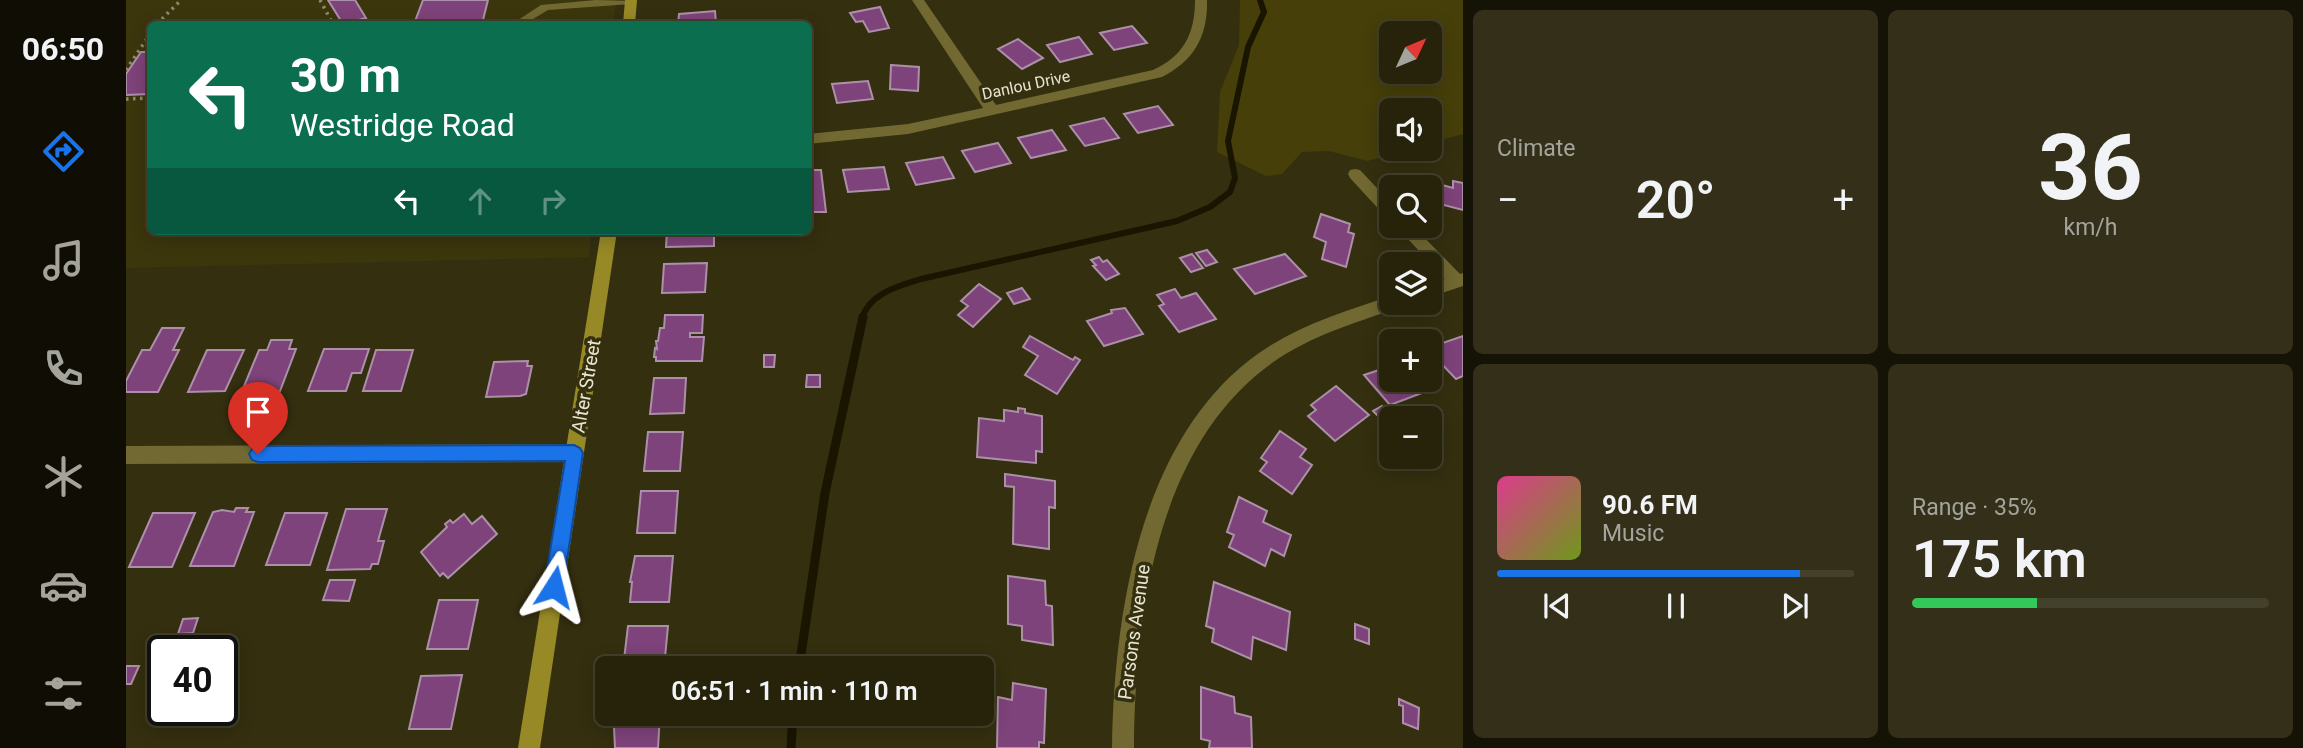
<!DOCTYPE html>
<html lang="en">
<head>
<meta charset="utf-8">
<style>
	:root { --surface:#27230b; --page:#332f19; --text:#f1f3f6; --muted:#a4a49d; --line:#43402c; --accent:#1a73e8 }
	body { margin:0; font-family:Roboto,sans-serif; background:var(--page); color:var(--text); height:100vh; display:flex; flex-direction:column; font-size:26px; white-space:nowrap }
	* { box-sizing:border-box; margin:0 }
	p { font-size:23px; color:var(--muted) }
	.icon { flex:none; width:38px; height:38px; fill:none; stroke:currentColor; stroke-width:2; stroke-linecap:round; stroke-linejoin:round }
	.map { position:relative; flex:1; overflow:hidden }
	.side { display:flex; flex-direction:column; gap:10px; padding:10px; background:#151306; width:840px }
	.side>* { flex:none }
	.hud { position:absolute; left:21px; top:21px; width:665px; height:214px; border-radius:10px; box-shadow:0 4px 18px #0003,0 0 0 2px var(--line); background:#0b6e4f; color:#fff; overflow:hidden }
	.needle { width:46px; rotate:46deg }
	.controls { position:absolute; left:1253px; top:21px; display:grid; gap:14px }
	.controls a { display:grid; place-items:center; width:63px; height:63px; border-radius:10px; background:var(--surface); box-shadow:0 4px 18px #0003,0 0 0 2px var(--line); font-size:35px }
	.speed { position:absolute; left:21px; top:635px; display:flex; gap:14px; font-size:35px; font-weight:700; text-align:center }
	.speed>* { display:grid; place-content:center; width:91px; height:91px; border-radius:50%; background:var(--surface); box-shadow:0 4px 18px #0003,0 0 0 2px var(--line); line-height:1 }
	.speed .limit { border:4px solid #111; border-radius:10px; background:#fff; color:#111 }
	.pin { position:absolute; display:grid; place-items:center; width:60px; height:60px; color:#fff; margin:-72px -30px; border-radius:50% 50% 50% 0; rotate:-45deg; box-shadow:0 0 7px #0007 }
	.pin .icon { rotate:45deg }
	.me { position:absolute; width:77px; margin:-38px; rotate:9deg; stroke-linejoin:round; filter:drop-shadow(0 0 5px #0008) }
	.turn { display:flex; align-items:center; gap:24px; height:147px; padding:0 28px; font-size:32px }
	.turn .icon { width:91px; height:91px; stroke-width:2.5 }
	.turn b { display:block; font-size:49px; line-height:60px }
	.lanes { display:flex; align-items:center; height:66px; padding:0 28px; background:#0003; justify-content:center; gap:35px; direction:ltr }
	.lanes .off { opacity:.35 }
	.big { font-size:52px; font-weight:600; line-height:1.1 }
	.side .widget { flex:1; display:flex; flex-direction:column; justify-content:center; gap:10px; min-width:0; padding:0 24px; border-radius:10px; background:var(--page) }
	.side .dial { align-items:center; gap:0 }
	.dial b { font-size:91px; line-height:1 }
	.song { display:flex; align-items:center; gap:21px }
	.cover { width:84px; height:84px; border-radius:10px; background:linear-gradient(135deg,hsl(330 70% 55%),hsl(80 70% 35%)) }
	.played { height:7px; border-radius:4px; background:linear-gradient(90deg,var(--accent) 85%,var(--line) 85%) }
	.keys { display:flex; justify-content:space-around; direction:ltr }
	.heat { display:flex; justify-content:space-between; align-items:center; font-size:38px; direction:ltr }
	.charge { height:10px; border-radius:5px; background:linear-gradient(90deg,#34c759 35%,var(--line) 0) }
	.side .tiles { flex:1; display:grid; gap:10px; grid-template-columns:repeat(2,1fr) }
	.trip { position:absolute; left:469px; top:656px; width:399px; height:70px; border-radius:10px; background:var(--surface); box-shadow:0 4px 18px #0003,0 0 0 2px var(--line); font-weight:600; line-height:70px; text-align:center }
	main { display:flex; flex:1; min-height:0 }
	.tab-bar { display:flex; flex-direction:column; width:126px; justify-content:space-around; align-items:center; background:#100e04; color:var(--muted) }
	.tab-bar .icon { width:49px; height:49px }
	.tab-bar .active { color:var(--accent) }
	.tab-bar b { font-size:32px; color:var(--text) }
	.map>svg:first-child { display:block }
	.built { fill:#3c360d }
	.green { fill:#463f0a; fill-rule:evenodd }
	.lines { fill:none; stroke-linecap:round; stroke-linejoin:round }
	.stream-far1 { stroke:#191500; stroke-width:6 }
	.stream { stroke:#191500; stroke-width:9 }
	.building { fill:#7e437a; stroke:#ac90a9; stroke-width:2 }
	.path { stroke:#8e8a71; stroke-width:3.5; stroke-dasharray:2.5 4.5; stroke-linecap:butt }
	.lane { fill:#716931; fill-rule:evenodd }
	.street { fill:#716931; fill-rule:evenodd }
	.secondary { fill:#978926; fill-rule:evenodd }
	.route { fill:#1a73e8; stroke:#114b97; stroke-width:2 }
	.labels { text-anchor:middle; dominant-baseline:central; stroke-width:7; stroke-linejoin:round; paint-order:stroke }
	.far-street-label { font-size:16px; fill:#e8e5d3; stroke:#342f0f }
	.street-label { font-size:19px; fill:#e8e5d3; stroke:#342f0f }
</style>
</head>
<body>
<main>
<nav class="tab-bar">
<b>06:50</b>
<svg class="icon active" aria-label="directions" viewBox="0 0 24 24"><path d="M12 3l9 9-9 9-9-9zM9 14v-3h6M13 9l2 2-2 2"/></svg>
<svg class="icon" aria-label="music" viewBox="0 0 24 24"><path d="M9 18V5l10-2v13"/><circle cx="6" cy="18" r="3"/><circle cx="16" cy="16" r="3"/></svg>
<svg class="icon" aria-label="phone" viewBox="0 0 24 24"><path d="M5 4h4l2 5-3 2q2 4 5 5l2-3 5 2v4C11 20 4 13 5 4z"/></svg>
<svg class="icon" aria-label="climate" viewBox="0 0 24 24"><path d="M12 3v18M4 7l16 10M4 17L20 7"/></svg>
<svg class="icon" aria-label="car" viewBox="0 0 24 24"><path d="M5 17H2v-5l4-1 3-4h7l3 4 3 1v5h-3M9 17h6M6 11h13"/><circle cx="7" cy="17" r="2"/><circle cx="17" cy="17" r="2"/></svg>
<svg class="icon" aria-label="filters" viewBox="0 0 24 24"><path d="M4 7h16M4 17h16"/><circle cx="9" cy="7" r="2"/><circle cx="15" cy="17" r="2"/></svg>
</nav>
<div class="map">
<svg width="1337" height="748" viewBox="0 0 1337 748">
	<rect width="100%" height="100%" fill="#342f0f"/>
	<polygon class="built" points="0,0 490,0 488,24 24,24 24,231 465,231 463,257 0,268"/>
	<path class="green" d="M1114,0H1337V134L1304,143V110H1265V149H1285L1242,161L1203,151L1176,152L1156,174L1140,176L1091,152L1094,92L1113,45ZM1265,33H1304V72H1265Z"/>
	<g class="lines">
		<path class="stream-far1" d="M736,318C744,293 773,286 795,279L1051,221L1084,207L1104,192L1109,178L1102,141L1122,47L1138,12L1134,0"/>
		<g class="stream">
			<polyline points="673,668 699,493 737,317"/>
			<polyline points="665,748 667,714"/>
		</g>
	</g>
	<g class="building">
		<polygon points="202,0 229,0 240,18 217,24"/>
		<polygon points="297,0 362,0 356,24 288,24"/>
		<polygon points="754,7 763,28 743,32 737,21 730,22 724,13"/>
		<polygon points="589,11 590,24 552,24 553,14"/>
		<polygon points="1006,26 1021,43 988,50 974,33"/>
		<polygon points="953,37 966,54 934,62 921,45"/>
		<polygon points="892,39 917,58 896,69 872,49"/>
		<polygon points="15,52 24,52 24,94 0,95 0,74"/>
		<polygon points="765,65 793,67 792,91 764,89"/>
		<polygon points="742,81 747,99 711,103 706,84"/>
		<polygon points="1032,106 1047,125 1012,133 998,114"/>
		<polygon points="978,118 993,138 959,146 944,126"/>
		<polygon points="926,130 940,150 905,158 892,138"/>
		<polygon points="872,143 885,163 849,172 836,151"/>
		<polygon points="817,157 828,178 790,185 780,163"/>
		<polygon points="758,167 763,189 722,192 717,170"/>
		<polygon points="682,170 695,170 700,212 683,212"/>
		<polygon points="1327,181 1337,183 1337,210 1314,204 1313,184 1327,188"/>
		<polygon points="1195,214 1224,224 1222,232 1228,234 1220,267 1196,259 1200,242 1188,237"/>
		<polygon points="541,231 588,231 588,246 540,247"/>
		<polygon points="1081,250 1091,262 1080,266 1070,253"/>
		<polygon points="1066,254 1077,268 1065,272 1054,258"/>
		<polygon points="1159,254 1180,276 1129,294 1108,269"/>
		<polygon points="973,257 977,262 981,260 993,274 980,280 967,266 970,265 965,260"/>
		<polygon points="581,263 579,292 536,293 538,264"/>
		<polygon points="853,284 875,299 847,327 832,315 842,306 835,301"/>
		<polygon points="896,288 904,299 888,304 881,293"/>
		<polygon points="1049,289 1055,298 1070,293 1090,319 1053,332 1033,306 1038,304 1031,295"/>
		<polygon points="999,308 1017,334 978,346 961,321 986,313 985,310"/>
		<polygon points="539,315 577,315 576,333 564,333 564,337 578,337 576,361 530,361 530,357 528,357 529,348 531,349 530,341 532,341 534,328 538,328"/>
		<polygon points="36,328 58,328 47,350 53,350 32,392 0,392 0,381 16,350 24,350"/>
		<polygon points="904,336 947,360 949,357 954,360 931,394 899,375 912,356 897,347"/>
		<polygon points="1337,336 1337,376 1330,379 1306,354 1316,350 1311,345"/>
		<polygon points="145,340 166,340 163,349 170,349 154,391 116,391 133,350 141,350"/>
		<polygon points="198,349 243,349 235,373 226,373 220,391 182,391"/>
		<polygon points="81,350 118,350 99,391 62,392"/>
		<polygon points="250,350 287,350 275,391 237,391"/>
		<polygon points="638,355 649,355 648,367 638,367"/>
		<polygon points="402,361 401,366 406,366 400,394 394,396 360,397 368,362"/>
		<polygon points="1265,366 1265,380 1290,380 1301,391 1264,405 1238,375"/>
		<polygon points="681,375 694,375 694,387 680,387"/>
		<polygon points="528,378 560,378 558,413 524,414"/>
		<polygon points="1210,386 1243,415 1209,441 1182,416 1190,410 1185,405"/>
		<polygon points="1256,406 1267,418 1260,424 1247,411"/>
		<polygon points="892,408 899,409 899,413 916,416 916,452 910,451 910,463 851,457 853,418 878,421 878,410 892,412"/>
		<polygon points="1154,431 1180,449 1174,457 1186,465 1166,494 1134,471 1141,462 1135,458"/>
		<polygon points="522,432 557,432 554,471 518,471"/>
		<polygon points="879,474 929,481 929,508 923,507 923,549 887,544 888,487 879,486"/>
		<polygon points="515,491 552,491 549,533 511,533"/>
		<polygon points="1113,497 1141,511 1137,522 1165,535 1158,556 1145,549 1139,566 1103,547 1108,535 1101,532"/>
		<polygon points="110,508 122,508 120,512 128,512 108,566 64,566 87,512 96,510 108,512"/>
		<polygon points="220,509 261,509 252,541 258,541 252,564 246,564 244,569 201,570"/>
		<polygon points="27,513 69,513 46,567 3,567"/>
		<polygon points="159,513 201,513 184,565 140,565"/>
		<polygon points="338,514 346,524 356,516 371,534 322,578 317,573 314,576 295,552 321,527 319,524 324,520 327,523"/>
		<polygon points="509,556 547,556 543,602 504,602 506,582 504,582"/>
		<polygon points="882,576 919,581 920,605 926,606 927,645 896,640 896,626 882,624"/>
		<polygon points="204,580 229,580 223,601 197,600"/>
		<polygon points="1088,582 1164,612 1160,650 1127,637 1125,659 1086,642 1088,629 1080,626"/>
		<polygon points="313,600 352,600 342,649 301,649"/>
		<polygon points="72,618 67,633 52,634 57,619"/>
		<polygon points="1229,624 1243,629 1243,644 1229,639"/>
		<polygon points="502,626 542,626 538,668 497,668"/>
		<polygon points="0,666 13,666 5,684 0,684"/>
		<polygon points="336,675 325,729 283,729 295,676"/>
		<polygon points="887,683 920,689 918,743 913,742 913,748 871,748 872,697 886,700"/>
		<polygon points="1075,687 1108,697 1109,713 1125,717 1126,748 1083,748 1084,741 1075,739"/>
		<polygon points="1273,699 1293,708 1292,729 1277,723 1277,706 1273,705"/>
		<polygon points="492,714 534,714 532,748 489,748 488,727 491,727"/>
	</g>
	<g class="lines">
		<g class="path">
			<polyline points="194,0 207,24"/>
			<polyline points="31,24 55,0"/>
			<polyline points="0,70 24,34"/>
			<polyline points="0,99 24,98"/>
		</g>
		<polygon class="lane" points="470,0 511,1 505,4 422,10 399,24 386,24 415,5"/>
		<g class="street">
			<path d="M786,0H798L870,105L1027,70C1058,56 1069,33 1069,0H1081C1082,36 1068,61 1036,77L782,134L682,144V134L782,124L857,108Z"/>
			<polygon points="1229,169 1234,170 1265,203 1265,219 1260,217 1224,178 1222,174 1224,170"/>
			<polygon points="1270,226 1287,226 1334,274 1337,273 1337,286 1304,297 1304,283 1319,279"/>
			<path d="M1265,296V303H1274L1272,308C1228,323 1184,336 1146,363C1030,446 1009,616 1008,748H986C988,613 1014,437 1133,353C1173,325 1220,311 1265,296Z"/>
			<polygon points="448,444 455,447 457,453 455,459 448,462 0,464 0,446"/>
		</g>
		<g class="secondary">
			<polygon points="499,0 511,0 509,24 497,24"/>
			<polygon points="475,231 491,231 414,748 392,748"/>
		</g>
	</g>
	<polygon class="route" points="448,445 454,448 457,453 437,587 434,594 428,596 421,594 418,587 439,461 132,462 126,460 123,454 126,449 132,446"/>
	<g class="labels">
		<g class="far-street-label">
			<text transform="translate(900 85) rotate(-12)">Danlou Drive</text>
		</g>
		<g class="street-label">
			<text transform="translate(460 386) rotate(-80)">Alter Street</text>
			<text transform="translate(1008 632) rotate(-82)">Parsons Avenue</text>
		</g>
	</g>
</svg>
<div class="controls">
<a><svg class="needle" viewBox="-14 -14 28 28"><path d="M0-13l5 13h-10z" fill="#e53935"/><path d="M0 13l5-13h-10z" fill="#a4a49d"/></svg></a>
<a><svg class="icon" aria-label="sound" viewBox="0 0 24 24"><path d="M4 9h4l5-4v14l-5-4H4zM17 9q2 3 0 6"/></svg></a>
<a><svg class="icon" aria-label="search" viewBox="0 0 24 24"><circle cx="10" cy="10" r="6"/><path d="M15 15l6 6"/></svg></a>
<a><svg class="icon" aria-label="layers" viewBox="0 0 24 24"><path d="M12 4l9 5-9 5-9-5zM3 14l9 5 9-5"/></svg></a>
<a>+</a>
<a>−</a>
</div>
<div class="speed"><div class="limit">40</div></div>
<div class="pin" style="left:132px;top:454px;background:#d93025"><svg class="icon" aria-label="arrive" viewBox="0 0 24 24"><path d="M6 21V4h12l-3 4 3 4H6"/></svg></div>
<svg class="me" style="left:428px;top:587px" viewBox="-20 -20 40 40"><path d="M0-17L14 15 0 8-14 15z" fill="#1a73e8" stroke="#fff" stroke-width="4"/></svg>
<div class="trip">06:51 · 1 min · 110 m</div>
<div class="hud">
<div class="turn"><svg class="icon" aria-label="left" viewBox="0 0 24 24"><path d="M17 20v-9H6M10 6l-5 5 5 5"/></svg><div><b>30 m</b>Westridge Road</div></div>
<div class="lanes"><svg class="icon" aria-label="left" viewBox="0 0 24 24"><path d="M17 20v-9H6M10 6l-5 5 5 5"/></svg><svg class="icon off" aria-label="ahead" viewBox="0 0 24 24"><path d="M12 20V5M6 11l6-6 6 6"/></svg><svg class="icon off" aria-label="right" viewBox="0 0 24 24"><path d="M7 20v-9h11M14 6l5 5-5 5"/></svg></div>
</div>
</div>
<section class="side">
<div class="tiles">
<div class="widget"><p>Climate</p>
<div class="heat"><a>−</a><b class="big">20°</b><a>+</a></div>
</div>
<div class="widget dial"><b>36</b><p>km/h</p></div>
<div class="widget">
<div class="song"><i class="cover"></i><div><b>90.6 FM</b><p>Music</p></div></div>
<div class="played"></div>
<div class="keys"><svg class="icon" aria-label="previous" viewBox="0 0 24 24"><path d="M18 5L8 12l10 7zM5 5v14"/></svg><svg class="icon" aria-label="pause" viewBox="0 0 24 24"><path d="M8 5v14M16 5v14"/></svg><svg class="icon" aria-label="next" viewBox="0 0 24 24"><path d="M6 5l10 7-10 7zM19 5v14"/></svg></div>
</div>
<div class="widget"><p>Range · 35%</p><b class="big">175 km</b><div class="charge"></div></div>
</div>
</section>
</main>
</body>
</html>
